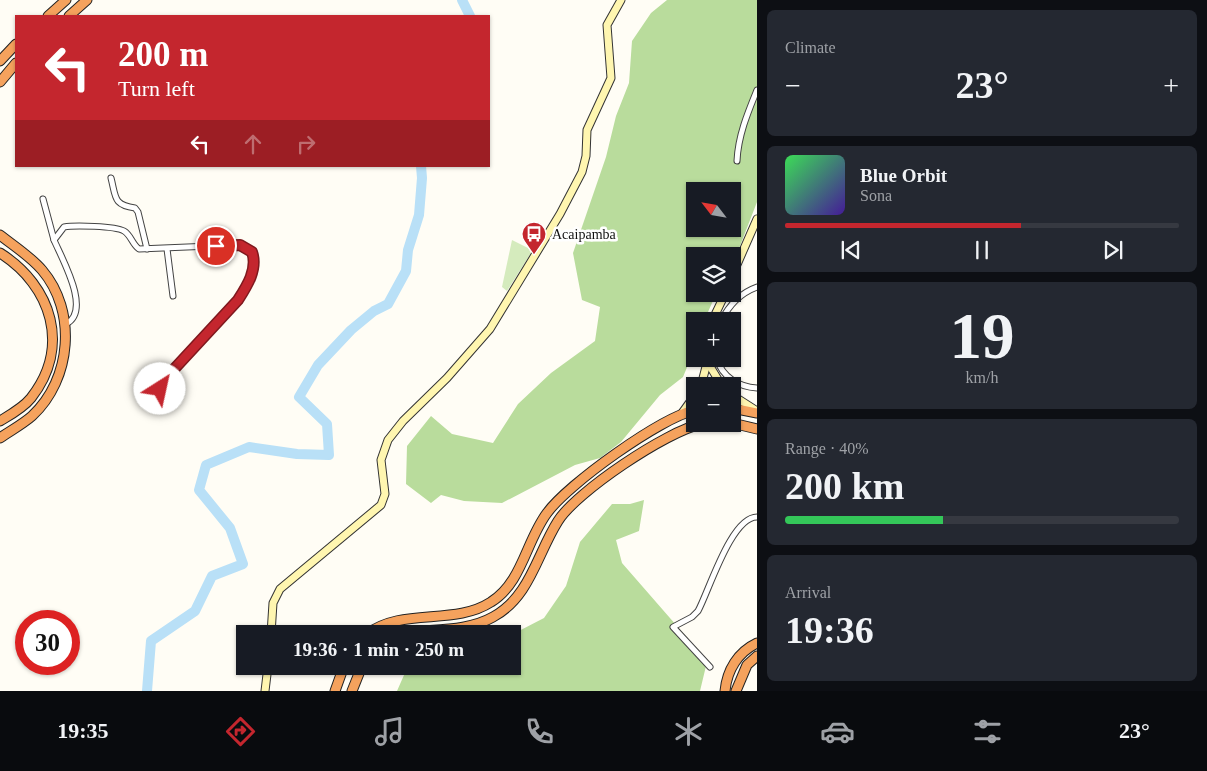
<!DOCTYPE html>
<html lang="en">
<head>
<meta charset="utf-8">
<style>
	:root { --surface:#171b24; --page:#242831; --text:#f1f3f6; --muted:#9ea1a6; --line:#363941; --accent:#c4262e }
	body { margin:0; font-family:Georgia,serif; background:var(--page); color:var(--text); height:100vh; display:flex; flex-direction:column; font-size:19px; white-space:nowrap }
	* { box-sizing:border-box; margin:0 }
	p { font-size:16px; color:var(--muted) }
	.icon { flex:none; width:28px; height:28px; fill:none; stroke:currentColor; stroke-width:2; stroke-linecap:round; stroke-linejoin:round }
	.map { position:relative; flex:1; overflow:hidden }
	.panel { display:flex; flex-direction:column; gap:10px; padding:10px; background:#0d0f14; width:450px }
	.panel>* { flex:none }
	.banner { position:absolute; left:15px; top:15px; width:475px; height:152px; border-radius:0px; box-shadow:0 1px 4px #0004; background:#c4262e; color:#fff; overflow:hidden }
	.needle { width:32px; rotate:301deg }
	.fabs { position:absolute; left:686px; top:182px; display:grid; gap:10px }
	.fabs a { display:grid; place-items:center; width:55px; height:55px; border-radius:0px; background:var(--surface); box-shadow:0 1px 4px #0004; font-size:25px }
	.speed { position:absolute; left:15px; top:610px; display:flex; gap:10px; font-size:25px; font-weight:700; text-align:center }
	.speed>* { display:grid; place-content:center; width:65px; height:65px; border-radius:50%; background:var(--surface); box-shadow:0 1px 4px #0004; line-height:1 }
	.speed .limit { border:8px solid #d22; background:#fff; color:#111 }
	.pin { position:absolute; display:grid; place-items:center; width:42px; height:42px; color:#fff; margin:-21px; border:2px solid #fff; border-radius:50%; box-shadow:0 1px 5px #0007 }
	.me { position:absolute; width:55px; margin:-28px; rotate:35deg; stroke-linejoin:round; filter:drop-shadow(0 0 4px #0008) }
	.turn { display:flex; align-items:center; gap:18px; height:105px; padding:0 20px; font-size:22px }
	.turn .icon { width:65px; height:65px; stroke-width:2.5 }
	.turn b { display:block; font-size:35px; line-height:42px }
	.lanes { display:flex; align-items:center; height:48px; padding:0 20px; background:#0003; justify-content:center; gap:25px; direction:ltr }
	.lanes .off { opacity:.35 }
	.big { font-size:38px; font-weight:600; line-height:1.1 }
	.panel .widget { flex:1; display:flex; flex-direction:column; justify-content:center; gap:8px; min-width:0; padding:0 18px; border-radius:8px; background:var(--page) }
	.panel .dial { align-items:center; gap:0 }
	.dial b { font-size:65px; line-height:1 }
	.song { display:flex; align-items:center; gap:15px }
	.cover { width:60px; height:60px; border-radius:8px; background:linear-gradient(135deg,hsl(130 70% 55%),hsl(260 70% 35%)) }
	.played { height:5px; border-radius:2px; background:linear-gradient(90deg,var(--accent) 60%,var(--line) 60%) }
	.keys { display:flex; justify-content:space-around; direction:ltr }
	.heat { display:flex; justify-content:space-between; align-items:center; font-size:28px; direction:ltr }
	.charge { height:8px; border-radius:4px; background:linear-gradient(90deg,#34c759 40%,var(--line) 0) }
	.trip { position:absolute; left:236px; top:625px; width:285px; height:50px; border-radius:0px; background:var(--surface); box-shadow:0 1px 4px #0004; font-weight:600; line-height:50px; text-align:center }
	.dock { display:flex; height:80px; justify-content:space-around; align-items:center; background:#090b0e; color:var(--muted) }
	.dock .icon { width:35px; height:35px }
	.dock .selected { color:var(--accent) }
	.dock b { font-size:22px; color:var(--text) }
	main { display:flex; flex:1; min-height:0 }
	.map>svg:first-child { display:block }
	.green { fill:#d5ebbd }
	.forest { fill:#b9dc9c; fill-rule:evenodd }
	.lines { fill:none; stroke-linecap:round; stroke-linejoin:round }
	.river { stroke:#b9e0f7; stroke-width:10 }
	.street-casing { stroke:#444; stroke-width:7 }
	.secondary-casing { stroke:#333; stroke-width:9 }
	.highway-casing { stroke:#222; stroke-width:11 }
	.street { stroke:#fff; stroke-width:5 }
	.secondary { stroke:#fff6b0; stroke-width:7 }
	.highway { stroke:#f5a25d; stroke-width:9 }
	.route-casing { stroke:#7f191e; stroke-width:12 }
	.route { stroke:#c4262e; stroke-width:9 }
	.labels { text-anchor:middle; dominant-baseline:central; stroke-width:5; stroke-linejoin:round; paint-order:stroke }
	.poi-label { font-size:14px; fill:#111; stroke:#fff; text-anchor:start }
</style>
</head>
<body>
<main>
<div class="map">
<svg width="757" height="691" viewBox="0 0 757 691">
	<rect width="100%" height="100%" fill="#fffdf5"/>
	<polygon class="green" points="512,240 528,248 531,253 507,291 502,287"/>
	<g class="forest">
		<path d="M667,0H757V202L733,264L732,256H695V294H716L704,321H695V348L683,377L660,395L621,442L600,458L575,465L502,503L464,501L441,495L431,503L406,484L407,446L431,416L452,434L493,443L518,404L551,373L595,341L600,307L582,300L573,253L606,157L616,116L629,83L632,41L651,13ZM695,191H732V229H695Z"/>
		<polygon points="644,500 639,531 616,540 622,563 690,641 706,666 700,691 397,691 408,666 512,666 513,634 544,618 566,586 580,542 612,504 630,504"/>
	</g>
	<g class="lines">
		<g class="river">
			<polyline points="462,0 470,16"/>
			<polyline points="147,691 151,641 195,611 212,576 243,564 230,528 199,490 206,465 249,447 297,454 329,455 327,424 299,397 318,365 351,330 374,311 388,304 406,271 408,250 419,215 422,178 421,166"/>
		</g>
		<defs>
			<g id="street">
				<path d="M737,161C738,136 748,112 757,90"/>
				<path d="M111,178C116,197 113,205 135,208L138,212L147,249"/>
				<polyline points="43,199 54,240"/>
				<polyline points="167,249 173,296"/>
				<path d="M721,321C729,305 740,293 757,287"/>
				<path d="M66,324C92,311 62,259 54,240L64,227C74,225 115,226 124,231C131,235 132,244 139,249L235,245L248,248L254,257C253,274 247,286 238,300L163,381L160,389C163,396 166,398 173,397"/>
				<path d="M717,359C722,377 739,387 757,388"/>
				<path d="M710,667L673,627L692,617L698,611C709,591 731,517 757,517"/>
			</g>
			<g id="secondary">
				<polyline points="732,276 757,219"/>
				<polyline points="712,321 725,294"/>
				<polyline points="708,363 722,386"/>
				<polyline points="701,386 708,359"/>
				<polyline points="732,395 757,411"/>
				<polyline points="682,413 695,395"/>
				<polyline points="271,634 273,603 280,589 381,505 385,494 381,460 388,440 403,421 447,378 490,329 560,214 582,172 586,156 587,130 611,78 607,25 621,0"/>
				<polyline points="265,691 268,666"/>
			</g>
			<g id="highway">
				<polyline points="48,16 66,0"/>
				<polyline points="69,16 87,0"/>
				<polyline points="0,61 16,44"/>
				<polyline points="0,82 16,63"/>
				<path d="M0,235C14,246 30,256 42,270C77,311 72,379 32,416C23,424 10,431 0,438"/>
				<path d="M0,253C52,286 71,347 31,398C23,408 10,415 0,421"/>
				<polyline points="732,408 757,413"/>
				<polyline points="732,423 757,429"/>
				<path d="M367,634C403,607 454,626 491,602C522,583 526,541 547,513C568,484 660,418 695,410"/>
				<path d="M396,634C427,628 465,633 493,617C530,597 537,554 558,521C576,492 667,431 701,424"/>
				<polyline points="335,691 344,666"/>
				<polyline points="352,691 362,666"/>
				<path d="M725,691C727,670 738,652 757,643"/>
				<polyline points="736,691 747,665 757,656"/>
			</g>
		</defs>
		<use href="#street" class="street-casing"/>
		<use href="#secondary" class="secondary-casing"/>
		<use href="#highway" class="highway-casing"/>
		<use href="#street" class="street"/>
		<use href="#secondary" class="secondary"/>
		<use href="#highway" class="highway"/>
	</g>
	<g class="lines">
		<defs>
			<path id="route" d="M160,389L163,381L238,300C247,286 258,269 252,252L240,245L216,246"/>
		</defs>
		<use href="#route" class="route-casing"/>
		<use href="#route" class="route"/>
	</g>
	<defs>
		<symbol id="bus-pin" viewBox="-11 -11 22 30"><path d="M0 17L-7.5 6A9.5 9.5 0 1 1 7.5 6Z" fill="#c4262e" stroke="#fff"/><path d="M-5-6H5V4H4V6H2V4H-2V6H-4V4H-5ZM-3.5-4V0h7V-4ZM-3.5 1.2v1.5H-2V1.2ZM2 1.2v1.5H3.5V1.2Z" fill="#fff"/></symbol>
	</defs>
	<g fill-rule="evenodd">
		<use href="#bus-pin" x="520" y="220" width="28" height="38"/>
	</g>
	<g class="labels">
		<g class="poi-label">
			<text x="552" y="234">Acaipamba</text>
		</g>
	</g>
</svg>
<div class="fabs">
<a><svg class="needle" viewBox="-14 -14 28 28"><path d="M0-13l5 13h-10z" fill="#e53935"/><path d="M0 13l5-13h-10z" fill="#9ea1a6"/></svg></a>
<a><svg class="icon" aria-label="layers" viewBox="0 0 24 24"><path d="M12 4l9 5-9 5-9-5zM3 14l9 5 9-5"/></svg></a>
<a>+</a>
<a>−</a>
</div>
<div class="speed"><div class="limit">30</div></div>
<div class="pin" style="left:216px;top:246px;background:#d93025"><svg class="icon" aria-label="arrive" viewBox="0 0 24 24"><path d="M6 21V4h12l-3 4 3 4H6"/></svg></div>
<svg class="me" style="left:160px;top:389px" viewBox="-20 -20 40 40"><circle r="19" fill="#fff"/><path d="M0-13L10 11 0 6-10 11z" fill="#c4262e"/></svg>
<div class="trip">19:36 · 1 min · 250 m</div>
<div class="banner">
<div class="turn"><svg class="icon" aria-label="left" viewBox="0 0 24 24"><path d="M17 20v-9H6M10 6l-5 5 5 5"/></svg><div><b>200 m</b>Turn left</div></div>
<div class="lanes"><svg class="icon" aria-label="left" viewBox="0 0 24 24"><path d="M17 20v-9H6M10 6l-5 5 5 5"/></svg><svg class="icon off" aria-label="ahead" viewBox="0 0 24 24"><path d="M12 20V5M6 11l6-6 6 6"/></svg><svg class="icon off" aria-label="right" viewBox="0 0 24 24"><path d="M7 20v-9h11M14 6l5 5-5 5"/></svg></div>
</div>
</div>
<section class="panel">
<div class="widget"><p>Climate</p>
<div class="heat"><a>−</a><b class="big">23°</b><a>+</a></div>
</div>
<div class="widget">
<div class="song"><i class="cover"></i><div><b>Blue Orbit</b><p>Sona</p></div></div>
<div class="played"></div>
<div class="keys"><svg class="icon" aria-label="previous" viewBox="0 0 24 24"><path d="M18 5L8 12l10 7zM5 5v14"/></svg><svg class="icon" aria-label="pause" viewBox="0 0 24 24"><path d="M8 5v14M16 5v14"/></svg><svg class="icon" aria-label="next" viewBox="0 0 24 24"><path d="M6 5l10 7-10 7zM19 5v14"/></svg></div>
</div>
<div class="widget dial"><b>19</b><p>km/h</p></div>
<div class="widget"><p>Range · 40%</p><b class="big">200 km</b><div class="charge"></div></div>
<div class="widget"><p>Arrival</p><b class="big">19:36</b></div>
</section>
</main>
<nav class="dock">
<b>19:35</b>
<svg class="icon selected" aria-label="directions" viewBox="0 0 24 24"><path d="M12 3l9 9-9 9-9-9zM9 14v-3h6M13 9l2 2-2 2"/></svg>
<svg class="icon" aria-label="music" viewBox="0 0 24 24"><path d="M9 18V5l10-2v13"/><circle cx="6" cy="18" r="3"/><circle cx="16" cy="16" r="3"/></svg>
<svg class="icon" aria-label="phone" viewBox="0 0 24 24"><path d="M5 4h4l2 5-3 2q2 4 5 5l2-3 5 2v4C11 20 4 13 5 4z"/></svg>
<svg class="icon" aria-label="climate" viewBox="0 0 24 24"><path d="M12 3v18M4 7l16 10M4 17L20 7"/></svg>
<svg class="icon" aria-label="car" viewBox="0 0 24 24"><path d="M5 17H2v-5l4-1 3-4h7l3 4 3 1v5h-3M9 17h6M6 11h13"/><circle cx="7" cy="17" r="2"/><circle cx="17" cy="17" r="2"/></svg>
<svg class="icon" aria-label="filters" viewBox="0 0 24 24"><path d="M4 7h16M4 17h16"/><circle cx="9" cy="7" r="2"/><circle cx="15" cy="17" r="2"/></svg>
<b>23°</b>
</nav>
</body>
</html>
